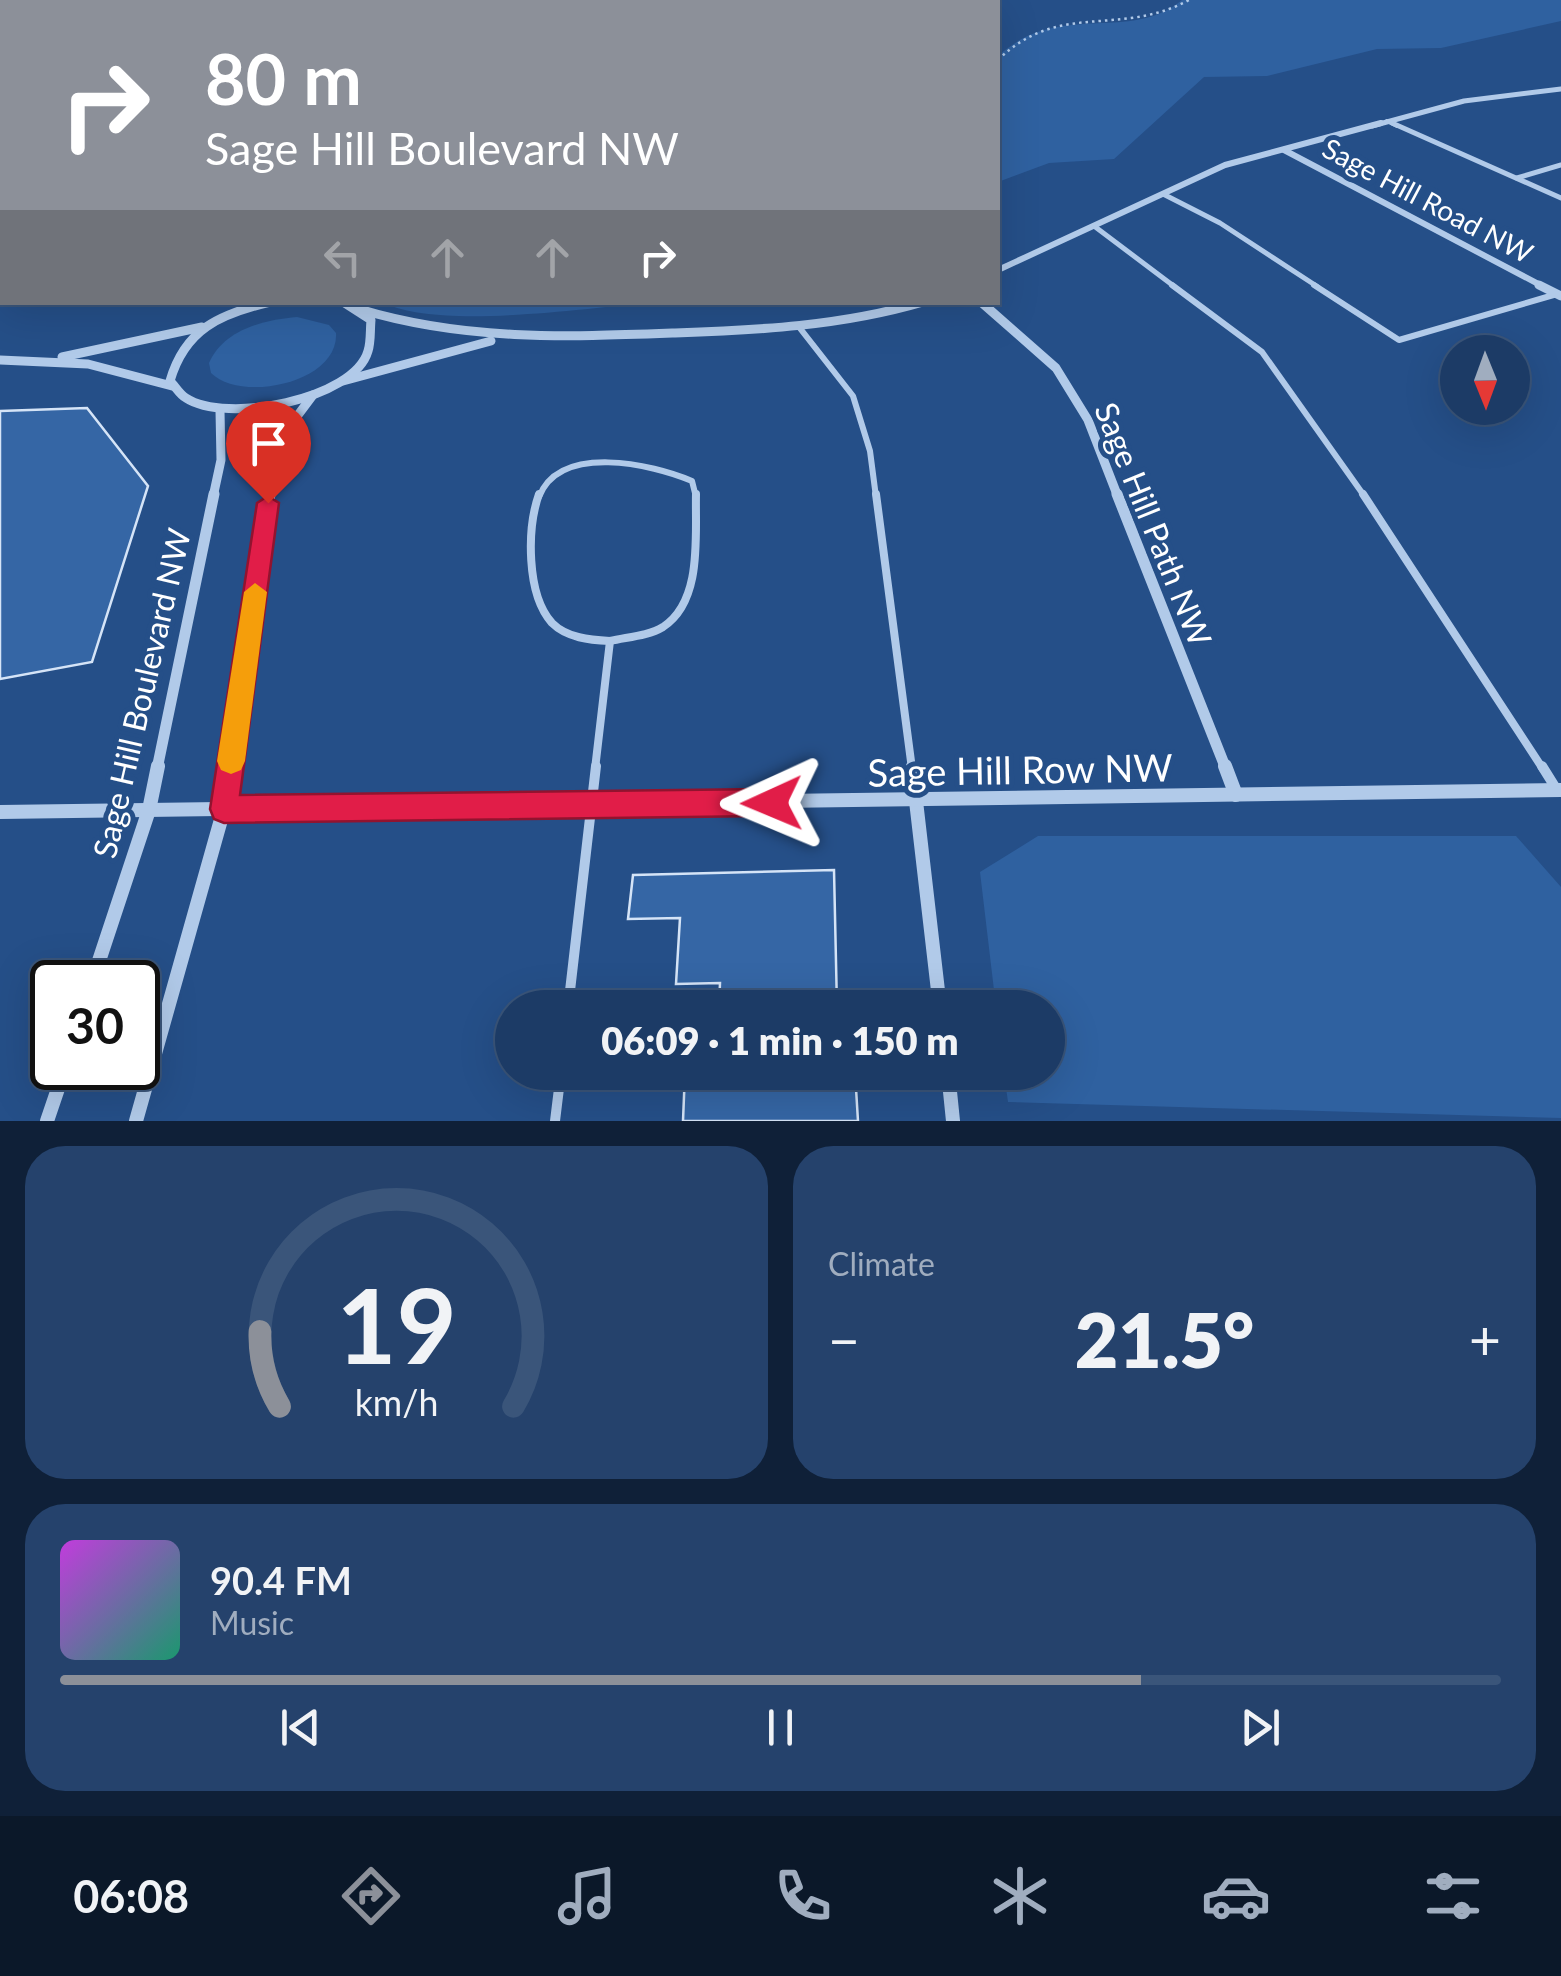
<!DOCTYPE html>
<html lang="en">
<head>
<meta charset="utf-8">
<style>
	:root { --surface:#1c3b66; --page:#25426c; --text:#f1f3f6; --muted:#a0adbf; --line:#3a557a; --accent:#8c9099 }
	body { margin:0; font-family:Lato,sans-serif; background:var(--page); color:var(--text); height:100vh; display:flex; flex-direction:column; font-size:38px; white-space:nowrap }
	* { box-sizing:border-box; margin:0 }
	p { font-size:32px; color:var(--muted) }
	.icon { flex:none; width:55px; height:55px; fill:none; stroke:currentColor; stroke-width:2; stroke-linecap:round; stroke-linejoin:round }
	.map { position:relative; height:1121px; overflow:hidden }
	.side { display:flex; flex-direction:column; gap:25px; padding:25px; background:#0f2038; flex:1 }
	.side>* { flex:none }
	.banner { position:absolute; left:0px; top:0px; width:1000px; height:305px; box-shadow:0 10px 40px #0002,0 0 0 2px var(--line); background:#8c9099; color:#fff; overflow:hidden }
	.needle { width:65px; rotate:179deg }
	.buttons { position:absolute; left:1440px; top:335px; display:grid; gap:20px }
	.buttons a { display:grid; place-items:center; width:90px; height:90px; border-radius:50%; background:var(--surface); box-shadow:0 10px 40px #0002,0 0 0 2px var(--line); font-size:50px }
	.speed { position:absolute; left:30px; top:960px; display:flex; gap:20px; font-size:50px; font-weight:700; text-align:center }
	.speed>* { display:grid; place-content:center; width:130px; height:130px; border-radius:50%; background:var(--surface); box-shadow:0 10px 40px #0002,0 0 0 2px var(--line); line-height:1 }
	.speed .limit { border:5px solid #111; border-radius:15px; background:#fff; color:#111 }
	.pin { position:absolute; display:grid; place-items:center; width:85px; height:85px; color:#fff; margin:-102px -42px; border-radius:50% 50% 50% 0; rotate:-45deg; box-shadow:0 0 10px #0007 }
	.pin .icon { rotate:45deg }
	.me { position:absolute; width:110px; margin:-55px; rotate:269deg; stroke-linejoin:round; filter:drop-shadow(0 0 8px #0008) }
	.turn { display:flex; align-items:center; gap:35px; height:210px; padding:0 40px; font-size:45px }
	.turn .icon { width:130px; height:130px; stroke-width:2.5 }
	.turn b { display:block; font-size:70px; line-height:85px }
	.lanes { display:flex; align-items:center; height:95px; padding:0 40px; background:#0003; justify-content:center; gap:50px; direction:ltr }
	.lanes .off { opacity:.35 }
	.big { font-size:75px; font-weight:800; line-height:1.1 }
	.side .card { flex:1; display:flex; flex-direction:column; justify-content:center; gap:15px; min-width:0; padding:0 35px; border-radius:40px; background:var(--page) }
	.side .dial { align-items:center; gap:0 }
	.dial svg { height:260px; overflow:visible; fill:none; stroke:var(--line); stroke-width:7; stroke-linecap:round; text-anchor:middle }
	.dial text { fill:var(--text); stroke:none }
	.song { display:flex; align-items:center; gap:30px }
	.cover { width:120px; height:120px; border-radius:15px; background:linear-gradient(135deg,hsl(290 70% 55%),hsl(160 70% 35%)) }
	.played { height:10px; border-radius:5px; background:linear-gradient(90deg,var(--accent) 75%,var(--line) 75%) }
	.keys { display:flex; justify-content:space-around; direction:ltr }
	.heat { display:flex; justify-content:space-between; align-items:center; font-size:55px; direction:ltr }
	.side .tiles { flex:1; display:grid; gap:25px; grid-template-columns:1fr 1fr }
	.card:last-child { grid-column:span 2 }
	.trip { position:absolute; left:495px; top:990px; width:570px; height:100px; border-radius:50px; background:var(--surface); box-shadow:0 10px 40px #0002,0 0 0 2px var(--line); font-weight:800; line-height:100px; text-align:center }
	.tabs { display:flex; height:160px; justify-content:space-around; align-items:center; background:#0b1829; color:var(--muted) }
	.tabs .icon { width:70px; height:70px }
	.tabs .selected { color:var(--accent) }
	.tabs b { font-size:45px; color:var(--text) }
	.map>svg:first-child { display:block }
	.green { fill:#2f61a0 }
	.building { fill:#3566a5; stroke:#d5e4f7; stroke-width:2.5 }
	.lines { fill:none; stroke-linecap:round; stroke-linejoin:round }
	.path { stroke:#b1cae9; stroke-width:2.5; stroke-dasharray:2.5 4; stroke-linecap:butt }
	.lane-far4 { stroke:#b1cae9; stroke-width:4 }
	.lane-far3 { stroke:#b1cae9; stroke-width:5 }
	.lane-far2 { stroke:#b1cae9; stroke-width:6 }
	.lane-far1 { stroke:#b1cae9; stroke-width:8 }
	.lane { stroke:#b1cae9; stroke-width:10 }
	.street-far4 { stroke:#b1cae9; stroke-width:5 }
	.street-far3 { stroke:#b1cae9; stroke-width:6 }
	.street-far2 { stroke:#b1cae9; stroke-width:9 }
	.street-far1 { stroke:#b1cae9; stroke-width:11 }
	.street { stroke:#b1cae9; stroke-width:14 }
	.route { fill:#e11d48; stroke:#92132f; stroke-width:2.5 }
	.slow { fill:#f59e0b }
	.labels { text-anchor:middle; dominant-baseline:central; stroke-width:10; stroke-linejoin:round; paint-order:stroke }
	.far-street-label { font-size:28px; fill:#fff; stroke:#254f88 }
	.street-label { font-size:32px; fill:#fff; stroke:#254f88 }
	.near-street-label { font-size:38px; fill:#fff; stroke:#254f88 }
</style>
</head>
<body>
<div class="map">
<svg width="1561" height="1121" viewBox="0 0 1561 1121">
	<rect width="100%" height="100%" fill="#254f88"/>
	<g class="green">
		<path d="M1182,0H1561V21L1441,48L1377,49L1267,76L1204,77L1114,159L1049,163L998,182V56C1059,0 1129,44 1182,0Z"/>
		<path d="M385,303V302L648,303C585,308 439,330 385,303Z"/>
		<path d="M297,317L329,325L336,333C339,383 241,403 211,373L209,363C224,329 264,320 297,317Z"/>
		<polygon points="1038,836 1516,836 1561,887 1561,1118 1008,1102 1004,1073 1048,1072 1048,1008 996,1007 980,872"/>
	</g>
	<g class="building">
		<polygon points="87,408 148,486 92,662 0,679 0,411"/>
		<polygon points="834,870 837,1008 719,1008 720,983 676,984 680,918 628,919 633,875"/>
		<polygon points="685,1072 855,1072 858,1121 683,1121"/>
	</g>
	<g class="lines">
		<path class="path" d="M998,60C1059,0 1119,38 1189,0"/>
		<polyline class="lane-far4" points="1387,121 1397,126"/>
		<g class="lane-far3">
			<polyline points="1392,123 1561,198"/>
			<polyline points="1517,178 1561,165"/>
			<polyline points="1163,194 1220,223 1318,287"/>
			<polyline points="1094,226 1175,287"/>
		</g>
		<g class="lane-far2">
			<polyline points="1172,285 1262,352 1365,497"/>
			<polyline points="1314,285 1399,340 1557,294"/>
			<polyline points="799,327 853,396 870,451 876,497"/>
			<path d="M539,497C560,443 652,464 692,481L696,497"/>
		</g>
		<g class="lane-far1">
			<path d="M539,494C527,528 526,594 552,623C567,638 590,640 610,641"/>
			<polyline points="876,494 912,769"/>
			<polyline points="1363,494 1543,769"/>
			<path d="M610,641C627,637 648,636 663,627C703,601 695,535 696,494"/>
			<polyline points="595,769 610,641"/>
		</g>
		<g class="lane">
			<polyline points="911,766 916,801"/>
			<polyline points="1542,766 1557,790"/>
			<polyline points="568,1008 596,766"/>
			<polyline points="555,1121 561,1072"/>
		</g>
		<g class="street-far4">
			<polyline points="487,0 516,0"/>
			<polyline points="547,0 572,2"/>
			<polyline points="1372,126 1464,101 1561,89"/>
		</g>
		<g class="street-far3">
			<polyline points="1284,150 1544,287"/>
			<polyline points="998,270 1225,165 1381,123"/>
		</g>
		<g class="street-far2">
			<polyline points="1539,285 1561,296"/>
			<path d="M270,302C220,314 185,329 170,381C175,386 180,395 186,398C225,424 354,400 368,351C371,342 370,330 371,320L343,302"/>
			<polyline points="981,302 1056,368 1088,420 1118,497"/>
			<path d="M359,309C465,341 566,337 675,333C759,330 841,326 923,302"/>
			<polyline points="62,357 202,327"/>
			<polyline points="0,360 88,364 172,386"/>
			<polyline points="343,381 491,341"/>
			<polyline points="213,497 221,460 220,411"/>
			<polyline points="269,497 283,435 313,395"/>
		</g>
		<g class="street-far1">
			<polyline points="1117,494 1226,769"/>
			<polyline points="157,769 214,494"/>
			<polyline points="230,769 270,494"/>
		</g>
		<g class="street">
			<polyline points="1225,766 1236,795"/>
			<polyline points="916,801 940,1008"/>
			<polyline points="0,812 1561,790"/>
			<polyline points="92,982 149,810 158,766"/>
			<polyline points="948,1072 953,1121"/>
			<polyline points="47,1121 65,1068"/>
			<polyline points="136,1121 224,809 230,766"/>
		</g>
	</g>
	<polygon class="route" points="268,496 279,503 240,795 772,789 782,793 786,803 782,812 772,816 224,823 214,819 210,809 257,503"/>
	<polygon class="slow" points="255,583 267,592 245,761 241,770 231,774 221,770 217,761 244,592"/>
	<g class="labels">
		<g class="far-street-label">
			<text transform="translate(1428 200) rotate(28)">Sage Hill Road NW</text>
		</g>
		<g class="street-label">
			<text transform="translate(1154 524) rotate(68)">Sage Hill Path NW</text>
			<text transform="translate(141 693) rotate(-77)">Sage Hill Boulevard NW</text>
		</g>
		<g class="near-street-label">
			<text transform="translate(1020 769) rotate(-1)">Sage Hill Row NW</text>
		</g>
	</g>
</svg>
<div class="buttons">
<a><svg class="needle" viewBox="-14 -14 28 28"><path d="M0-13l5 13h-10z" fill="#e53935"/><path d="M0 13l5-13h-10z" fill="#a0adbf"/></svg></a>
</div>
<div class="speed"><div class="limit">30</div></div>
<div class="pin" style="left:268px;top:503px;background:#d93025"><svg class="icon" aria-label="arrive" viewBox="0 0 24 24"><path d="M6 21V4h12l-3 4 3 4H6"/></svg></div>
<svg class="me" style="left:772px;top:803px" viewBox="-20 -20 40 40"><path d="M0-17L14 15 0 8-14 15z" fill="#e11d48" stroke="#fff" stroke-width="4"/></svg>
<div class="trip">06:09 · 1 min · 150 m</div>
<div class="banner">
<div class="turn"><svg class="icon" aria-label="right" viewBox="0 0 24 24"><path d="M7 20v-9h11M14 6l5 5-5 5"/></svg><div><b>80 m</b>Sage Hill Boulevard NW</div></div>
<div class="lanes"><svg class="icon off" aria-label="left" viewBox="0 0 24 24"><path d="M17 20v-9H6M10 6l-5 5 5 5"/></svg><svg class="icon off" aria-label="ahead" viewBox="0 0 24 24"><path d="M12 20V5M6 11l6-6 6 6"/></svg><svg class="icon off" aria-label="ahead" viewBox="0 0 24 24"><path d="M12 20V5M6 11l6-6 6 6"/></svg><svg class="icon" aria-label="right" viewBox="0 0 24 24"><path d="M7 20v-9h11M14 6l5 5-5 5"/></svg></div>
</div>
</div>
<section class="side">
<div class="tiles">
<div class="card dial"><svg viewBox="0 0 100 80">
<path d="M14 69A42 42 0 1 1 86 69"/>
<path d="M14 69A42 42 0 0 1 8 46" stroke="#8c9099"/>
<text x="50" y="56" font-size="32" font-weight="700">19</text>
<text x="50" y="72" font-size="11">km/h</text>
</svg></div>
<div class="card"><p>Climate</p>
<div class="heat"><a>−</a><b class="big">21.5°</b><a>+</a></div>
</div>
<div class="card">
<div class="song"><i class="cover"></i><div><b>90.4 FM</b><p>Music</p></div></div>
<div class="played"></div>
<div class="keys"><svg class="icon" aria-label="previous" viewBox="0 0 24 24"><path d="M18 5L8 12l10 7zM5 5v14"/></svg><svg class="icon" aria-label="pause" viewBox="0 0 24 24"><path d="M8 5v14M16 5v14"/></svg><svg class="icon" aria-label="next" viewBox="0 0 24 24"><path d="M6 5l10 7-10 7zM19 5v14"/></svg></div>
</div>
</div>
</section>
<nav class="tabs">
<b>06:08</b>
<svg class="icon selected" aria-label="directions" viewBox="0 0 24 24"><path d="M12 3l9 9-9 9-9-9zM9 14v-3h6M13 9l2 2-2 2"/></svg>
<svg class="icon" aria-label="music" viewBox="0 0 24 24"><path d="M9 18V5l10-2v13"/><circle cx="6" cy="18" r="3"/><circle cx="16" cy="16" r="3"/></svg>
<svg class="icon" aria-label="phone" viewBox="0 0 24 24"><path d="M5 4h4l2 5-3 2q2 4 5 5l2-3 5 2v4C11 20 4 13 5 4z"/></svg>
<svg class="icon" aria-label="climate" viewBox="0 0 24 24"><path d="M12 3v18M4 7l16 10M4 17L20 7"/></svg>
<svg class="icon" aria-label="car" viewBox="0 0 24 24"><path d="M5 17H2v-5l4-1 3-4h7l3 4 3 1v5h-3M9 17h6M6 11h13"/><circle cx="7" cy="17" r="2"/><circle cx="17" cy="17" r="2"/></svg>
<svg class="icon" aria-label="filters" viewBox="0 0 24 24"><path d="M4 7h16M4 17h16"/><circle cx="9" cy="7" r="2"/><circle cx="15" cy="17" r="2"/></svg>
</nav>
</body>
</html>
